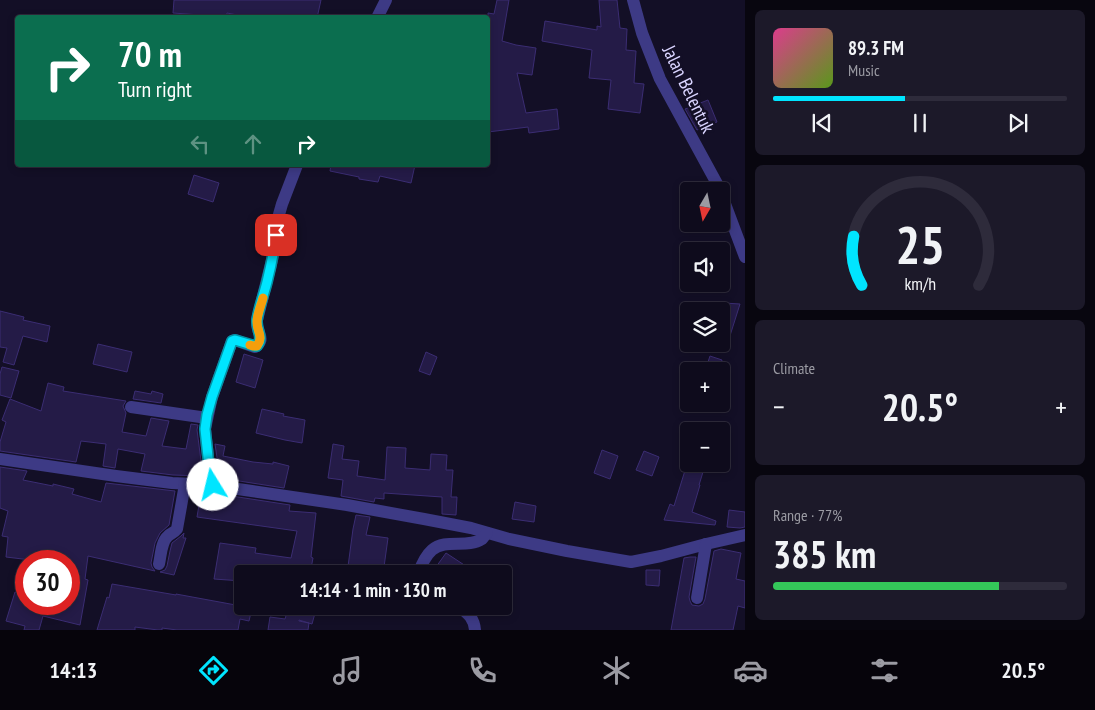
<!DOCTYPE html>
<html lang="en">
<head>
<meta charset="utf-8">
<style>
	:root { --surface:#0e0b1c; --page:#1c1929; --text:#f1f3f6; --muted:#9b9ba3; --line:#2e2b3b; --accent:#00e5ff }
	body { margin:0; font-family:"PT Sans Narrow",sans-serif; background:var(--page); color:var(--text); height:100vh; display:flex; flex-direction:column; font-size:19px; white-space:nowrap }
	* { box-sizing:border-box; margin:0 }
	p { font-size:16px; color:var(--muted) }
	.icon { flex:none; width:28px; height:28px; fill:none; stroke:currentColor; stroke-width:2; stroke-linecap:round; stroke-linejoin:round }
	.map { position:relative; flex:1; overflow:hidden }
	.panel { display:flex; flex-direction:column; gap:10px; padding:10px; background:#08060f; width:350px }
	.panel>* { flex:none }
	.guide { position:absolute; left:15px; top:15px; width:475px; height:152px; border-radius:5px; box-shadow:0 2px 8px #0003,0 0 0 1px var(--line); background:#0b6e4f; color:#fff; overflow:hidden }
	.needle { width:32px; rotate:189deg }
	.controls { position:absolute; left:680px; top:182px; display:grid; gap:10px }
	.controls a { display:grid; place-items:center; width:50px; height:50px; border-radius:5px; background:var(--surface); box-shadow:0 2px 8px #0003,0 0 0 1px var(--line); font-size:25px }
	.speed { position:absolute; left:15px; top:550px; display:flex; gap:10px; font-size:25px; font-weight:700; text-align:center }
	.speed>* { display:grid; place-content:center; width:65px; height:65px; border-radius:50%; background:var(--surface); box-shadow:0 2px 8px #0003,0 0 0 1px var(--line); line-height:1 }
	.speed .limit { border:8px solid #d22; background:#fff; color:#111 }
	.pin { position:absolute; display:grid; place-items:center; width:42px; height:42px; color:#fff; margin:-21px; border-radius:10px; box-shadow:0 2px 8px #0006 }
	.me { position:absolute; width:55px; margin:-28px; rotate:351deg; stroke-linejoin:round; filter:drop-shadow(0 0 4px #0008) }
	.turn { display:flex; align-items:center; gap:18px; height:105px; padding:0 20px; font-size:22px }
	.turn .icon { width:65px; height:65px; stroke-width:2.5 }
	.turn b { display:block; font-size:35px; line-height:42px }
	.lanes { display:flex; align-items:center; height:48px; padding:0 20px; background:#0003; justify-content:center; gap:25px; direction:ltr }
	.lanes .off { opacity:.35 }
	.big { font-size:38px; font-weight:800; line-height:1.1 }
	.panel .widget { flex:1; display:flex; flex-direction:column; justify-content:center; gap:8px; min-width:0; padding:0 18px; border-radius:8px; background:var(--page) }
	.panel .dial { align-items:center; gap:0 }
	.dial svg { height:130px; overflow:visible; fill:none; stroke:var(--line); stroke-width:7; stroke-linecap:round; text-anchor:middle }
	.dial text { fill:var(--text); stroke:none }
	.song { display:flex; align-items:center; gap:15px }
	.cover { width:60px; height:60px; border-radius:8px; background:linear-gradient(135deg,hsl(330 70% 55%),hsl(90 70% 35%)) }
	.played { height:5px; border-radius:2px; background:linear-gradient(90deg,var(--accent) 45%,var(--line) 45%) }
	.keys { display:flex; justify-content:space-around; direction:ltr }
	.heat { display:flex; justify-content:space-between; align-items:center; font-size:28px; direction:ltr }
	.charge { height:8px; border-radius:4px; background:linear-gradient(90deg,#34c759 77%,var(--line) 0) }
	.trip { position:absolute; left:234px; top:565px; width:278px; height:50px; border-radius:5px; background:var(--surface); box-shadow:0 2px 8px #0003,0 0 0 1px var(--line); font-weight:800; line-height:50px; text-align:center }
	.tab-bar { display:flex; height:80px; justify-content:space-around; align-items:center; background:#06040b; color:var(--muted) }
	.tab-bar .icon { width:35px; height:35px }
	.tab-bar .active { color:var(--accent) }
	.tab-bar b { font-size:22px; color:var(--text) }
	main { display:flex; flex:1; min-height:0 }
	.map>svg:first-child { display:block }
	.building { fill:#241b47; stroke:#3b2d73 }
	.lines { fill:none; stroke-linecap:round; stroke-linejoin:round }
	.street { stroke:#3d3a85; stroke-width:12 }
	.route-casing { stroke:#0095a6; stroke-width:12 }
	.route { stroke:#00e5ff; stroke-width:9 }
	.slow { stroke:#f59e0b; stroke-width:9 }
	.labels { text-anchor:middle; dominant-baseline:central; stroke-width:5; stroke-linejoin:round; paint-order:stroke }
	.street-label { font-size:19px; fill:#d9d4ff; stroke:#130f26 }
</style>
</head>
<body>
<main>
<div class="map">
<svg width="745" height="630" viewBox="0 0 745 630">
	<rect width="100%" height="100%" fill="#130f26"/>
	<g class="building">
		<polygon points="174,0 321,0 317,18 253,18 227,13 226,18 214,18 214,16 173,13"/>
		<polygon points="497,0 509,0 502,41 516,45 536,48 532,75 517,73 526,113 557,109 559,129 529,133 528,127 488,132 488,13 494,14"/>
		<polygon points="599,0 617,0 620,28 627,29 626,50 636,51 634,83 644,84 640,113 608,109 611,80 589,78 592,50 542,41 545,21 597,30 597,26 601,27"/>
		<polygon points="708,100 717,122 697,130 685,109"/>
		<polygon points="331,165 415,165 411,183 380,176 378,182 359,179 359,177 330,171"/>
		<polygon points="194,175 219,183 213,202 188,194"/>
		<polygon points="724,303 740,304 728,342 727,342"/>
		<polygon points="0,311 24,317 23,320 50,326 47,342 23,336 14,365 3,362 7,348 0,347"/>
		<polygon points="98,344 132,352 127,372 93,364"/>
		<polygon points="426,352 437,357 430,375 419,371"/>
		<polygon points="244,354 263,360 255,388 236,382"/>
		<polygon points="710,356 722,360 719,371 705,371"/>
		<polygon points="2,367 19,371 11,398 0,395 0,374"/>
		<polygon points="48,383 64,387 63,391 126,401 123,406 126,413 122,432 146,436 151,418 169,421 162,446 186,449 191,424 198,425 197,430 203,476 173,475 141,471 145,454 118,449 115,468 103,466 106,444 81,441 76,462 0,451 0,442 6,422 2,420 10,399 41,411"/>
		<polygon points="135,391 151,394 152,391 163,394 161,403 133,399"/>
		<polygon points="262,409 284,414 283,416 305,420 302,443 285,440 256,433"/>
		<polygon points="215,444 225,446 223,456 253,462 273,464 273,462 289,466 284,488 220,478"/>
		<polygon points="333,444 344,446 342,459 359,461 357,476 385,480 387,447 406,448 405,468 430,470 431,454 447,455 446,470 453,470 451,497 457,497 456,515 442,514 442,497 384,493 384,499 375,498 374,502 341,496 343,480 328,478"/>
		<polygon points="602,450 618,456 610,479 594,473"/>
		<polygon points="644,451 659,457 652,476 636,470"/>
		<polygon points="687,464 700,464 699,470 703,472 699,485 700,485 692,512 716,521 715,525 664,520 670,504 674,506"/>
		<polygon points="0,467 27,471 23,480 53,486 53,484 74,489 72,494 101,502 106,483 175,491 169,525 160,533 155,543 151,563 152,567 155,571 88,556 85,579 88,580 80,625 43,616 39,630 24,630 25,626 6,621 15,592 26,596 26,604 69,604 69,561 39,561 6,557 8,537 2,536 8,511 0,508"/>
		<polygon points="201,493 212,493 290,505 289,511 316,513 311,557 313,558 310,574 242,574 242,581 214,579 220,543 256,548 255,553 291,558 297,531 197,517"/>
		<polygon points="515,502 536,506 534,522 512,519"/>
		<polygon points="729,510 745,512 745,527 740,528 727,527"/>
		<polygon points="356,515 370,517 366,535 388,538 383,574 347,574 353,529"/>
		<polygon points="184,533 183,538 186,538 174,575 160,572 165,570 167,566 170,551 172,543 181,536"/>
		<polygon points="721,549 741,553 736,579 745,581 745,608 738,606 733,630 671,630 684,558 690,557 696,557 689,597 690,601 692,605 699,606 703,604 705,599 714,551"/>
		<polygon points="446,553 478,574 431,574"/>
		<polygon points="646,570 660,570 659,586 646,585"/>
		<polygon points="112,584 176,595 176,594 252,608 249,621 240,619 238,630 177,630 162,628 162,630 158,630 135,627 135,630 97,630 107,597 109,598"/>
		<polygon points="289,606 317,606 312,624 299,620 299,621 309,623 308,630 268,630 270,617 285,619"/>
	</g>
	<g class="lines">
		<g class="street">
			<polyline points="633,0 642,33 660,79 721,191"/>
			<polyline points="377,18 386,0"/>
			<polyline points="721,193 745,257"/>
			<polyline points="131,407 207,418"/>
			<polyline points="0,459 116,476 172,483 213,485 231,488 347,505 424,519 471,528 509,539 567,551 631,562 661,556 706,544 745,535"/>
			<path d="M213,485L209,466L205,429L212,397L232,341L235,340L255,347C264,340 260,337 258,329C257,328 257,321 257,320L274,252L278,218L282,204L297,165"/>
			<path d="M159,564C161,555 161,542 168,536C171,533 174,533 177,529L185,484"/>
			<path d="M418,574C421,566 425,556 432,550C446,538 467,549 482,539C484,537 485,535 487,533"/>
			<polyline points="697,598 706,544"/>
			<path d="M458,606C467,613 474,617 475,630"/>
		</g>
	</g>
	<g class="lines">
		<defs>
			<path id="route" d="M213,485L209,466L205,429L207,415L212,397L232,341L235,340L255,346H257C264,337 256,330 257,320C259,307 264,294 267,282C271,266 274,251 276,235"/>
		</defs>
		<use href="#route" class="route-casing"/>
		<use href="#route" class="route"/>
		<path class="slow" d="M250,345L253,346H257C264,336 257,333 257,322C257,314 261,306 263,298"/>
	</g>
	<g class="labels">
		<g class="street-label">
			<text transform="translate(689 89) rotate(64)">Jalan Belentuk</text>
		</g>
	</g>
</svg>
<div class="controls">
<a><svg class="needle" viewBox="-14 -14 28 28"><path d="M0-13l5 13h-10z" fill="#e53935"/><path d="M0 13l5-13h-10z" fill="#9b9ba3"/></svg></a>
<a><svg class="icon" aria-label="sound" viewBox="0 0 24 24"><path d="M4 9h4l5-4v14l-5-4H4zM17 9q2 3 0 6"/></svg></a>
<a><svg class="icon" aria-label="layers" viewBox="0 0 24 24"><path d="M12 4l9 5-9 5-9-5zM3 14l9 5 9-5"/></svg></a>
<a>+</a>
<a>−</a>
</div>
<div class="speed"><div class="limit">30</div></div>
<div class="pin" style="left:276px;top:235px;background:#d93025"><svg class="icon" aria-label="arrive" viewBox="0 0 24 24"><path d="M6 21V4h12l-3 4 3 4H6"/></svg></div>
<svg class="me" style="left:213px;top:485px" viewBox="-20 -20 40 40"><circle r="19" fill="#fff"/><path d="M0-13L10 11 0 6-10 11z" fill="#00e5ff"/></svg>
<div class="trip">14:14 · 1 min · 130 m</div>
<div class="guide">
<div class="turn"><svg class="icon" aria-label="right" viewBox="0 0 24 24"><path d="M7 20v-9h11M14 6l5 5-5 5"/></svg><div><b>70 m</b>Turn right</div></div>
<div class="lanes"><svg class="icon off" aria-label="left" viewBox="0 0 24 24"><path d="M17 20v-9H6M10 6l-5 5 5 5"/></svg><svg class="icon off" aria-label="ahead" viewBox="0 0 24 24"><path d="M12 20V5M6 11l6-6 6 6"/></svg><svg class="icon" aria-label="right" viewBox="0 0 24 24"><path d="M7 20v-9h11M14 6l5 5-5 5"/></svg></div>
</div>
</div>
<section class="panel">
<div class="widget">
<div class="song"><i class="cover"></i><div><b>89.3 FM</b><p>Music</p></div></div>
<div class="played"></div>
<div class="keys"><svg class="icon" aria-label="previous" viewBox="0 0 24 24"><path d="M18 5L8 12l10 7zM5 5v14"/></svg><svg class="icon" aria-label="pause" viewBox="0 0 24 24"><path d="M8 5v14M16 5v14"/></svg><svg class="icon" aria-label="next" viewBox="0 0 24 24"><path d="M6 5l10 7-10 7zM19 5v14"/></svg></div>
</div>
<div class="widget dial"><svg viewBox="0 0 100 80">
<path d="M14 69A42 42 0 1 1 86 69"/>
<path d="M14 69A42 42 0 0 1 9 39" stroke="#00e5ff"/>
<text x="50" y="56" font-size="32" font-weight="700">25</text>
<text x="50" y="72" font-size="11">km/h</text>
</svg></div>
<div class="widget"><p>Climate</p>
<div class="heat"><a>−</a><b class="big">20.5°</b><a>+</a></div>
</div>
<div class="widget"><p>Range · 77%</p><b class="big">385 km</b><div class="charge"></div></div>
</section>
</main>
<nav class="tab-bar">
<b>14:13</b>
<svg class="icon active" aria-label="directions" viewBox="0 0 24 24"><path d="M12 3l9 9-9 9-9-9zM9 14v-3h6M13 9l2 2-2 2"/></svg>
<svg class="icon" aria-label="music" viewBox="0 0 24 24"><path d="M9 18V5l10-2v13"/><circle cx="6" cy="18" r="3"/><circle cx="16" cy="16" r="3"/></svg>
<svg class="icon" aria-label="phone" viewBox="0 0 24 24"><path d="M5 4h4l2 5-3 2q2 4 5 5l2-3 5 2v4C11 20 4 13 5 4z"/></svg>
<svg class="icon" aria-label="climate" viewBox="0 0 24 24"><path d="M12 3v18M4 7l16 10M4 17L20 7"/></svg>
<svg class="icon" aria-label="car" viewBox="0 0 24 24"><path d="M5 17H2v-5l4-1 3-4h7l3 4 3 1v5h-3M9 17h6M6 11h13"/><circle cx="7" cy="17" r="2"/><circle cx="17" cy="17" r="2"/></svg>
<svg class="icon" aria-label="filters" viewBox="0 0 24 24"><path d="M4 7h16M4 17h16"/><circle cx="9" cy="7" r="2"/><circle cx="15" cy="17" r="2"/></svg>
<b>20.5°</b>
</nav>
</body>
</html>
